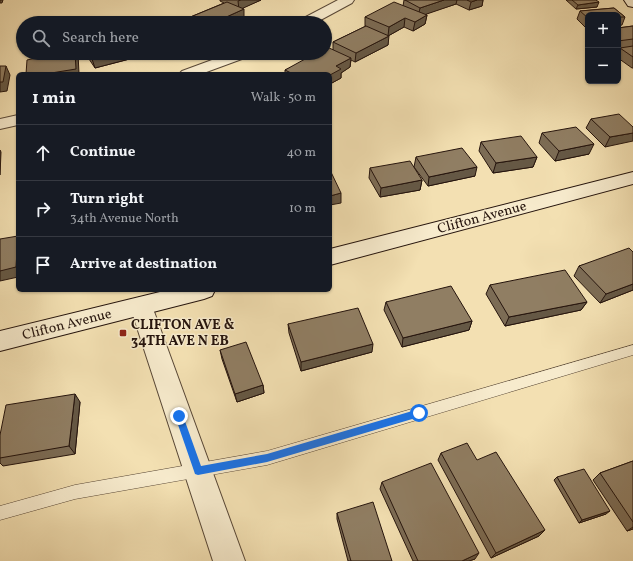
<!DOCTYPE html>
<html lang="en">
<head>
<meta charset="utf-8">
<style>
  :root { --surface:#171b24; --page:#20242c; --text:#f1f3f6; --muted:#9ea1a6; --line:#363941 }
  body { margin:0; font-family:Vollkorn,serif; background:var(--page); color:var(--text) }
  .controls { position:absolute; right:12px; top:12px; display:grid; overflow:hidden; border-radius:6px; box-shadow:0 1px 3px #0004 }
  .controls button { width:36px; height:36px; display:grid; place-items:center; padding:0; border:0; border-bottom:1px solid var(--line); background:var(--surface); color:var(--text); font:20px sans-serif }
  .stop { position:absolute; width:12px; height:12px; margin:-9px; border:3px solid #1a73e8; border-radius:50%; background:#fff }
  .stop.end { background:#1a73e8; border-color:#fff; box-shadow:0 1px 4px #0008 }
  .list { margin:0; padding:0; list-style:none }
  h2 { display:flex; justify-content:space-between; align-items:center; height:52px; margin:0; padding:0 16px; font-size:17px }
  h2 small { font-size:13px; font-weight:400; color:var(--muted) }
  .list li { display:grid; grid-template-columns:26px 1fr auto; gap:12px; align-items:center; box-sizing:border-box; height:56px; padding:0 16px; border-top:1px solid var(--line) }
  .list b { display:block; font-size:15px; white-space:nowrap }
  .list p { margin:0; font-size:13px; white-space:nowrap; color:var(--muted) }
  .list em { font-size:13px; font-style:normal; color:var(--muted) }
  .icon { flex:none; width:22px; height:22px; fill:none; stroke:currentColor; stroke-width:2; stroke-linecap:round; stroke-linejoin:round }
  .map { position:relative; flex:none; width:633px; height:561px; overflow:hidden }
  .search { position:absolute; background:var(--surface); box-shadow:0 1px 3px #0004; left:16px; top:16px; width:316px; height:44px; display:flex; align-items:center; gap:10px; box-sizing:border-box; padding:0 14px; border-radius:22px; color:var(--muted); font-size:15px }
  .panel { position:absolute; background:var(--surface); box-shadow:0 1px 3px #0004; left:16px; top:72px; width:316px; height:220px; border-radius:6px }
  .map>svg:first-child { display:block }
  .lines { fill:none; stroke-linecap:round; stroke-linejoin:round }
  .lane-casing { stroke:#584736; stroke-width:1 }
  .street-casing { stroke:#584736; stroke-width:2 }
  .secondary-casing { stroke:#25140d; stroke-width:2 }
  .lane { fill:#f7ebcd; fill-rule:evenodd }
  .street { fill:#f7ebcd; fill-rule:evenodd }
  .secondary { fill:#f7ebcd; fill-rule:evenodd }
  .wall { fill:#7c6c55; stroke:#25140d }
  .shaded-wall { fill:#655845; stroke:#25140d }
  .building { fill:#907e63; stroke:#25140d }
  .route { fill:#1a73e8 }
  .poi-dot { fill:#8f2418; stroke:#f7ebcd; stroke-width:1.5 }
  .labels { text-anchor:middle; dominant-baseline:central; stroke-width:3; stroke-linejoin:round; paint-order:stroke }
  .street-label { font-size:14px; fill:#25140d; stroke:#f7ebcd }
  .poi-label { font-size:14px; font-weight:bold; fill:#25140d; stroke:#f7ebcd; text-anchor:start }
</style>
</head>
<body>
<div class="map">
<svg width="633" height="561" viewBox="0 0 633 561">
  <rect width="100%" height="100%" fill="#f3e0b2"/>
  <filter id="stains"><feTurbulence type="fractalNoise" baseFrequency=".005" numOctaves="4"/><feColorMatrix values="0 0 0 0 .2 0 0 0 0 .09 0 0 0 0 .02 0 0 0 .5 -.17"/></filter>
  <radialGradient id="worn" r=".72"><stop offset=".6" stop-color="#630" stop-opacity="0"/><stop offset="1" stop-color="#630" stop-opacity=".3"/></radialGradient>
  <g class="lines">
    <defs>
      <path id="lane" d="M633 345V355L267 465 75 499 0 520V506L75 485 267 451Z"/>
      <path id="street" d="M338 0H354L352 3 315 23H298L300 20Z
        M231 53H252L250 56 201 74H179L182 71Z
        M18 115V125L0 129V119Z
        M141 297 149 300 152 306 245 561H213L130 306 133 300Z"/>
      <path id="secondary" d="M624 0H633V7L628 6Z
        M633 172V184L330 265V249Z
        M168 290H215L212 296 204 299 0 351V331Z"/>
    </defs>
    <use href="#lane" class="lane-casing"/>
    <use href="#street" class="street-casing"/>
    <use href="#secondary" class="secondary-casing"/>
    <use href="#lane" class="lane"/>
    <use href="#street" class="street"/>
    <use href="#secondary" class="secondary"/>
  </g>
  <path class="wall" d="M220 0H261L242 8 244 18 233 23H189L188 18 224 3 220 1Z
    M404 0H483L482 6 469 10 456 4 425 14 427 15 425 24 413 31 404 27 388 36V45L355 62 351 60 350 67 341 73V78L330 84V74H285V70L333 50V42L366 26H365V17L403 6Z
    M566 0H596L597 7 576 9Z
    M614 8 625 17 622 25 618 26V15H588V29H587L577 19 580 11Z
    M633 26V68H632L618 58V53L620 49H618V28Z
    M85 53H140L141 56 95 68Z
    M591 119 633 127 605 147 586 128Z
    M542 133 589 154 555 161 539 143Z
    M481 142 537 157 533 167 493 173 479 151Z
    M416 157 475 176 428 186 414 167Z
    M370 168 422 180 420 190 380 197 369 178Z
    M633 252V290L600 303 574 276 579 266Z
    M490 285 587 302 581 310 505 326 486 294Z
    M386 302 472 321 469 330 402 347 384 310Z
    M288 324 372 352 301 371 289 333Z
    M220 350 263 385 264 393 237 402 222 359Z
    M80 402 75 454 3 466 0 463V435Z
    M441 453 477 460 539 536 491 558 438 460Z
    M633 461V529L627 531 593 480 600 473Z
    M557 477 606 514 579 523 554 480Z
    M382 482 475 559 469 561H413L380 489Z
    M337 513 392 561H348L337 519Z"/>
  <path class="shaded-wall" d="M0 0H3L2 3H0Z
    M241 0H261L239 10 238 1Z
    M444 0H457L456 4 418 17 420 8Z
    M477 0H483L482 6 469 10 471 2Z
    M599 2 597 7 576 9 578 5Z
    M244 9V18L233 23H213Z
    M427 15 425 24 413 31 415 22Z
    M405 18 404 27 388 36 389 27Z
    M389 36 388 45 355 62 356 53Z
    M75 53H78L79 74H45Z
    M115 53H140L141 56 95 68 92 59Z
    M351 58 350 67 341 73V78L330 84V75L336 66Z
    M6 66 10 75 7 91 0 92V82Z
    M633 133V141L605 147 610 137Z
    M594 144 589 154 555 161 559 151Z
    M0 150 1 152 0 175Z
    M537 157 533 167 493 173 496 163Z
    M477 167 475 176 428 186 429 177Z
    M422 180 420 190 380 197 381 188Z
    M341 193V203L330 205V196Z
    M18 236V277L0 281V271Z
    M633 284V290L600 303 606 294Z
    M587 302 581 310 505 326 509 317Z
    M472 321 469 330 402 347 403 338Z
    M373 344 372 352 301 371V362Z
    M263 385 264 393 237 402 235 394Z
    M75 394 80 402 75 454 69 446Z
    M610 511 606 514 579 523 582 520Z
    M633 527V529L627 531Z
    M545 530 539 536 491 558 496 553Z
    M479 553 475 559 469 561H462Z"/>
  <path class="building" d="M405 0H444L420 8Z
    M467 0H477L471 2Z
    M572 0H596L599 2 578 5Z
    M227 2 244 9 213 23H198L188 18Z
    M394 2 427 15 415 22 405 18 389 27 365 17Z
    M614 8 625 17H618V15H588V18L580 11Z
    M179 19 184 23H168Z
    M152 20 156 23H143Z
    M366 26 389 36 356 53 333 42Z
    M633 26V39L618 41V28Z
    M633 46V57L620 48Z
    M327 47 351 58 336 66 341 69 330 75V74H293L285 70 316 53H325V48Z
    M36 53H75L76 69 45 74H26L27 60 36 58Z
    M88 53H115L92 59Z
    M0 66H6L3 82H0Z
    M619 114 633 127V133L610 137 591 119Z
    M576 127 594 144 559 151 542 133Z
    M521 136 537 157 496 163 481 142Z
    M462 148 477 167 429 177 416 157Z
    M410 161 422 180 381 188 370 168Z
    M330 170 341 193 330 196Z
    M18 236 16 267 0 271V239Z
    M629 248 633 252V284L606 294 579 266Z
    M565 270 587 302 509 317 490 285Z
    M451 286 472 321 403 338 386 302Z
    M358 308 373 344 301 362 288 324Z
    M246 342 263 385 235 394 220 350Z
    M75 394 69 446 0 458V435L6 405Z
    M467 443 477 460 496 452 545 530 496 553 441 453Z
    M633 461V522L600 473Z
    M431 463 479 553 462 561H418L382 482Z
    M584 469 610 511 582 520 557 477Z
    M373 502 392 561H351L337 513Z"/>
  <path class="route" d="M419 409 423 413 419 417 267 462 198 475 195 474 194 471 175 416 176 413H182L201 466 267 454Z"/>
  <rect class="poi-dot" x="119" y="329" width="8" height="8" rx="2"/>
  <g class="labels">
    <g class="street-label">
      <text transform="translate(482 218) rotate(-15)">Clifton Avenue</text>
      <text transform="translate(67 325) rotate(-14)">Clifton Avenue</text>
    </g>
    <g class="poi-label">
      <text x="131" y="325">CLIFTON AVE &amp;<tspan x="131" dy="16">34TH AVE N EB</tspan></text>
    </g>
  </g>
  <rect width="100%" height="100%" filter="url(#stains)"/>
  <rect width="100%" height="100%" fill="url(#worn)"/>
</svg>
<div class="controls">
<button>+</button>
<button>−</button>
</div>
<div class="stop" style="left:419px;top:413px"></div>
<div class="stop end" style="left:179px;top:416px"></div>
<div class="search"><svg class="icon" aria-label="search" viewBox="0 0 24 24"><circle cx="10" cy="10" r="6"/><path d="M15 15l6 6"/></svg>Search here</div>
<section class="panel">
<h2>1 min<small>Walk · 50 m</small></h2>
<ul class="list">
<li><svg class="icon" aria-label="ahead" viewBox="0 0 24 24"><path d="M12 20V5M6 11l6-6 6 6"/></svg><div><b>Continue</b></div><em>40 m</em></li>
<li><svg class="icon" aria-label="right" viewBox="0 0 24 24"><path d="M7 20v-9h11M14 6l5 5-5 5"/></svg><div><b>Turn right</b><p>34th Avenue North</p></div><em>10 m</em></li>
<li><svg class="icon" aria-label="arrive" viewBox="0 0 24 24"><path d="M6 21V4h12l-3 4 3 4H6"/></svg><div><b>Arrive at destination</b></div></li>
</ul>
</section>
</div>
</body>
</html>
